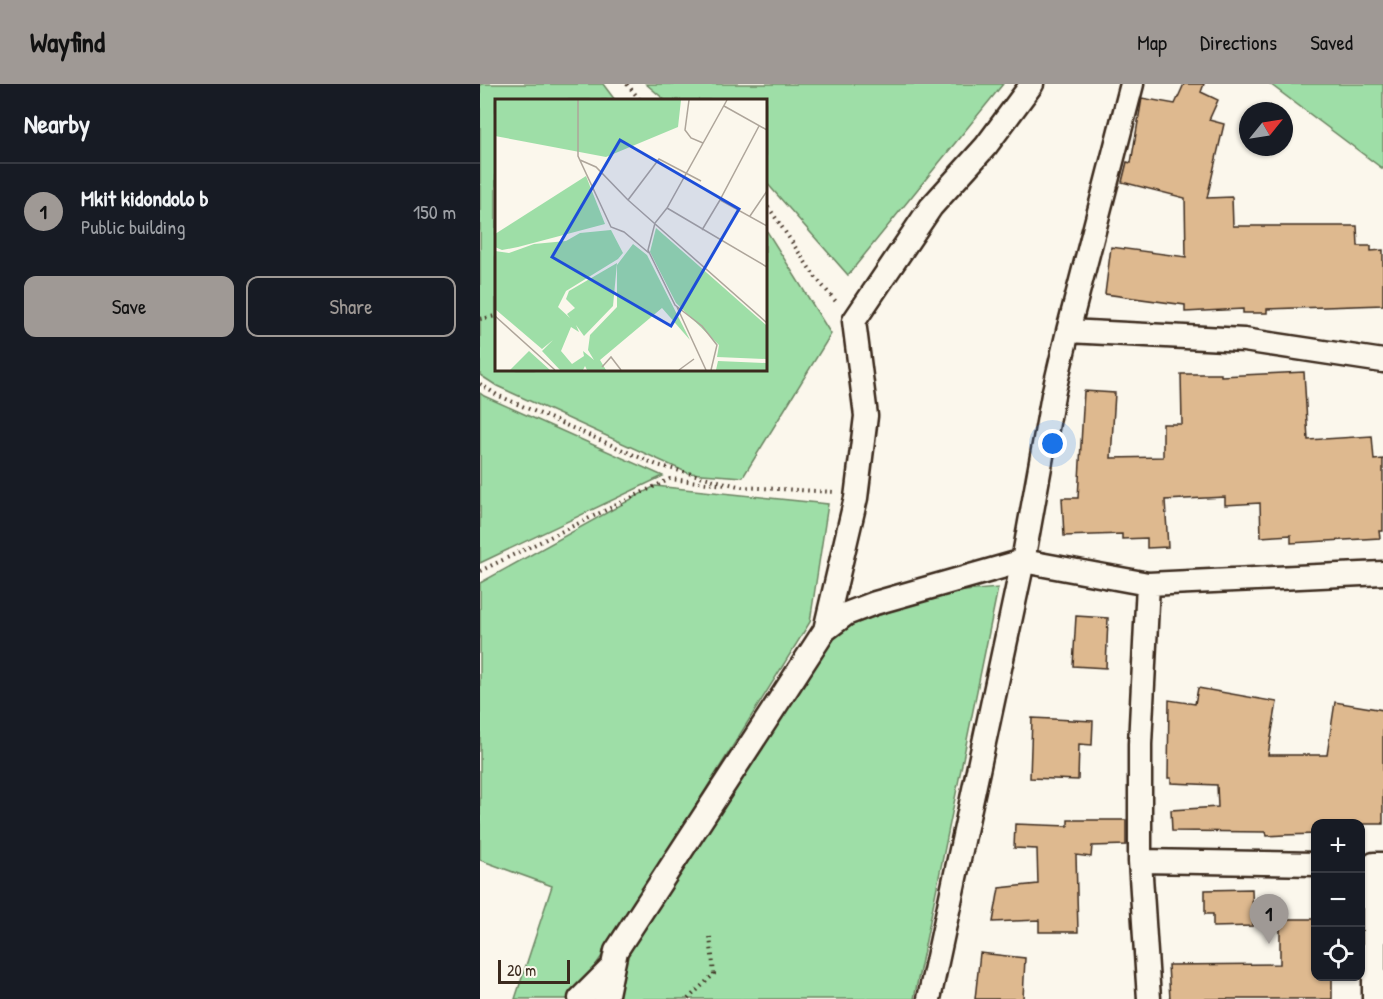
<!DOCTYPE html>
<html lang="en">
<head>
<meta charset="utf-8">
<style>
  :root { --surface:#171b24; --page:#20242c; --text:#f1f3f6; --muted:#9ea1a6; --line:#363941; --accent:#9f9995 }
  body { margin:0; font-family:"Patrick Hand",sans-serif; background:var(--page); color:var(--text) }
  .controls { position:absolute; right:18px; bottom:18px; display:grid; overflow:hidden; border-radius:12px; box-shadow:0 2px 4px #0004 }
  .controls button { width:54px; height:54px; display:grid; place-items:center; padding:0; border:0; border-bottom:2px solid var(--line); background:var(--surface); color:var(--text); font:30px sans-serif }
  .compass { position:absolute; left:759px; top:18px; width:54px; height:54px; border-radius:50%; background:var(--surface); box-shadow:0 2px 4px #0004; rotate:60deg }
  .scale { position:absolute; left:18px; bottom:15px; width:72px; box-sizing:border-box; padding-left:6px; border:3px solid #3b2a1e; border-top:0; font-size:16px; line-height:21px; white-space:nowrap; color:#3b2a1e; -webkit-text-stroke:4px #fbf7ec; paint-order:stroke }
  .you { position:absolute; left:573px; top:360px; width:21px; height:21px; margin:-15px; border:4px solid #fff; border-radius:50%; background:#1a73e8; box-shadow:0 0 0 9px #1a73e833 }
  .badge { display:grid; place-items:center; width:39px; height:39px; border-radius:50%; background:var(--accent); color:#111; font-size:20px; font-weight:700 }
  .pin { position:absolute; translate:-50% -50px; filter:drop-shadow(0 2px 3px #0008) }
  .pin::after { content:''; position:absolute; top:32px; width:21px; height:18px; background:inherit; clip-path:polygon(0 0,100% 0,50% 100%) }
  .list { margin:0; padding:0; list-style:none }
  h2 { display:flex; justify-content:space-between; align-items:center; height:78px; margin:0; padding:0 24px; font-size:26px }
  h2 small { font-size:20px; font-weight:400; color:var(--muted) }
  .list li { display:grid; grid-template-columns:39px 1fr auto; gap:18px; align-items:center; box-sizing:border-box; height:96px; padding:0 24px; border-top:2px solid var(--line) }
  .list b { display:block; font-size:22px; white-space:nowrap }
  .list p { margin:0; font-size:20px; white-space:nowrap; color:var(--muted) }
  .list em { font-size:20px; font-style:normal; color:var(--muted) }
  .actions { display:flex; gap:12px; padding:18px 24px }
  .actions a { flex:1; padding:14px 0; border:2px solid var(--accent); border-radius:12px; text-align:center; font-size:21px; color:var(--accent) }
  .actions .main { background:var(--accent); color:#111 }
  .icon { flex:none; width:33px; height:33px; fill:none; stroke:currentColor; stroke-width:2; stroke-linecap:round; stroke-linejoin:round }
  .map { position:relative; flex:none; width:903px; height:915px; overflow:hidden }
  header { display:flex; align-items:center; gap:36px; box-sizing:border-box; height:84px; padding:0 30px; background:var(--accent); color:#111 }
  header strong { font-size:28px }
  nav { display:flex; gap:33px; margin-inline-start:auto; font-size:21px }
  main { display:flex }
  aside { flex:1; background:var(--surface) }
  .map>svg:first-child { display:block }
  .green { fill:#9edea7; stroke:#6c8462; stroke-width:1.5 }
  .building { fill:#deb98f; stroke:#3b2a1e; stroke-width:1.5 }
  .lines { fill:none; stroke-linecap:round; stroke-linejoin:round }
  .street-casing { stroke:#3b2a1e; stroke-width:27 }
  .path { stroke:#3b2a1e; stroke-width:4; stroke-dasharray:1.5 4.5; stroke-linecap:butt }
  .street { stroke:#fbf7ec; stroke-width:22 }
  .inset-road { fill:none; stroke:#aea59a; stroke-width:1.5 }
  .view { fill:#1d4ed8; fill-opacity:0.15; stroke:#1d4ed8; stroke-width:3 }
  .inset-edge { fill:none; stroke:#3b2a1e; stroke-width:3 }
</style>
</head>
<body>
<header>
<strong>Wayfind</strong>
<nav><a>Map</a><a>Directions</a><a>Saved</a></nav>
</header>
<main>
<aside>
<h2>Nearby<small></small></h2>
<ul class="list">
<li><span class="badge">1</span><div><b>Mkit kidondolo b</b><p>Public building</p></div><em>150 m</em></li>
</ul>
<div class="actions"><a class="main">Save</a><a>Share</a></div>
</aside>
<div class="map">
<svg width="903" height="915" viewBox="0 0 903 915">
  <rect width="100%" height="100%" fill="#fbf7ec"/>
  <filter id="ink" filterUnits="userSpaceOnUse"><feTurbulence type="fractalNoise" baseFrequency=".0167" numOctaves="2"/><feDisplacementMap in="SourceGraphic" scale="12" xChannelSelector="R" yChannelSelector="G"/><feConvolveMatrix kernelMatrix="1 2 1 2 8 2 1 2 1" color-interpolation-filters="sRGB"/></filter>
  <g filter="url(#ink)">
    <path class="green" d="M0 0H123L135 16H16V285H285V144L351 250 263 393 208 389 17 302 0 291Z
      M166 0H523L368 191 285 97V16H185Z
      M790 0H903V85Z
      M0 309 4 312 183 392 0 479Z
      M175 402 348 420 330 538 122 872 92 915H35L72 802 0 776V499Z
      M518 504 434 915H135L147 869 355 547 462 509Z"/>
    <path class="building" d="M704 0H724L721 8 738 16 729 36 744 40 727 114 752 113 753 142H877L878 162H891V167L903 166V221L787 225V229H763V225L705 228V221L625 210 631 163 706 173 705 114 642 98 647 78 651 79 662 14 695 20Z
      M824 288 828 356 892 352 894 376 903 375V447H899L900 454 811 459V451L781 453 780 419 745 421V413L685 416 688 463 667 464V454L642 455V450L584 452 582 414H598L604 307 635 309 631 374 683 373V340H702L701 290H741V292Z
      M596 532 628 534 626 584 593 582Z
      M718 604 797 618 788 671H847L855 618 903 626V740H836V750L804 751 787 752 786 748 692 747 691 726 738 723 737 701 691 699V694H688L689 616 715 620Z
      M552 634 613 637 612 661 599 660 598 696 550 694Z
      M588 736H646V761L612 762 611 773 596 771 598 848H559V836L513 838 519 804 558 800 557 765 534 764 535 740 588 742Z
      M772 805 773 842 733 843V830H725V806Z
      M800 835H836V892H852V915H690L688 881 800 880Z
      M500 869 545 874 543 915H495Z"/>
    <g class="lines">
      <defs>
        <path id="street" d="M588 247 652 0
          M668 500 660 660V777L669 915
          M345 546 376 414 386 332 374 237 451 123 506 62 552 0
          M660 777 836 780
          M100 915 131 884
          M126 915 136 867 345 546 366 530 395 519 543 477 668 500 903 489
          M449 915 543 477 573 311 588 247 764 256 903 277
          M894 915V780H903"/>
      </defs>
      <use href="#street" class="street-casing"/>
      <path class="path" d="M147 0 160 16
        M285 118 336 194 358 220
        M0 235 16 232
        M0 300 17 311 177 381 262 403 355 408
        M0 487 190 395 246 401
        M208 915 234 890 230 853"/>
      <use href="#street" class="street"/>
    </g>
  </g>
  <g transform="translate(15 15)">
    <rect width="272" height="272" fill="#fbf7ec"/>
    <path d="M0 1H186L183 28 111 58 0 37ZM91 77 110 125 23 148 7 151 0 148V135ZM161 129 271 226V260L222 258 224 246 181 204 155 153ZM116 131 128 154 123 160 71 192 63 208 75 219 72 215 80 209 71 200 74 192 122 164 118 207 89 237 81 226 84 233 76 228 66 252 77 265 89 257 88 252 99 261 93 251 95 236 122 208V166L138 145 152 156 195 241 167 209 105 261 111 271H92L90 267 88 271H65L47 252 58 241 47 250 0 210V152L14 154 39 145 71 142 85 134ZM34 252 55 271H15ZM223 262 271 264V271H221Z" fill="#9edea7"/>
    <path class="inset-road" d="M83 1V57L116 128 129 133 154 154M194 1 190 31 196 39 208 44M229 7 272 31M264 27 225 101 272 127M85 61 101 68 133 101M206 82 164 60 133 101 272 224M172 109 272 168M255 117 272 92M207 131 225 101M182 208 211 271M0 217 60 271M107 268 116 258 126 271M184 271 199 260M216 271 222 246 207 227 180 206 153 151 160 124 172 109 232 1"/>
    <path class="view" d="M125 41 244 110 176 227 57 158Z"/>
    <rect width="272" height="272" class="inset-edge"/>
  </g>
</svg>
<div class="controls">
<button>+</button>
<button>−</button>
<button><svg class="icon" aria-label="locate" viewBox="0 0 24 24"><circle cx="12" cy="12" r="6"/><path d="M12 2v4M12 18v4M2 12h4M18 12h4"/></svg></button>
</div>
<svg class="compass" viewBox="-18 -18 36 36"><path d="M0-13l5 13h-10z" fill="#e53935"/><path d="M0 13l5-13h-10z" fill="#9ea1a6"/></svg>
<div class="scale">20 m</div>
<div class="you"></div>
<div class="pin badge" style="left:789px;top:860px">1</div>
</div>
</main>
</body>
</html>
